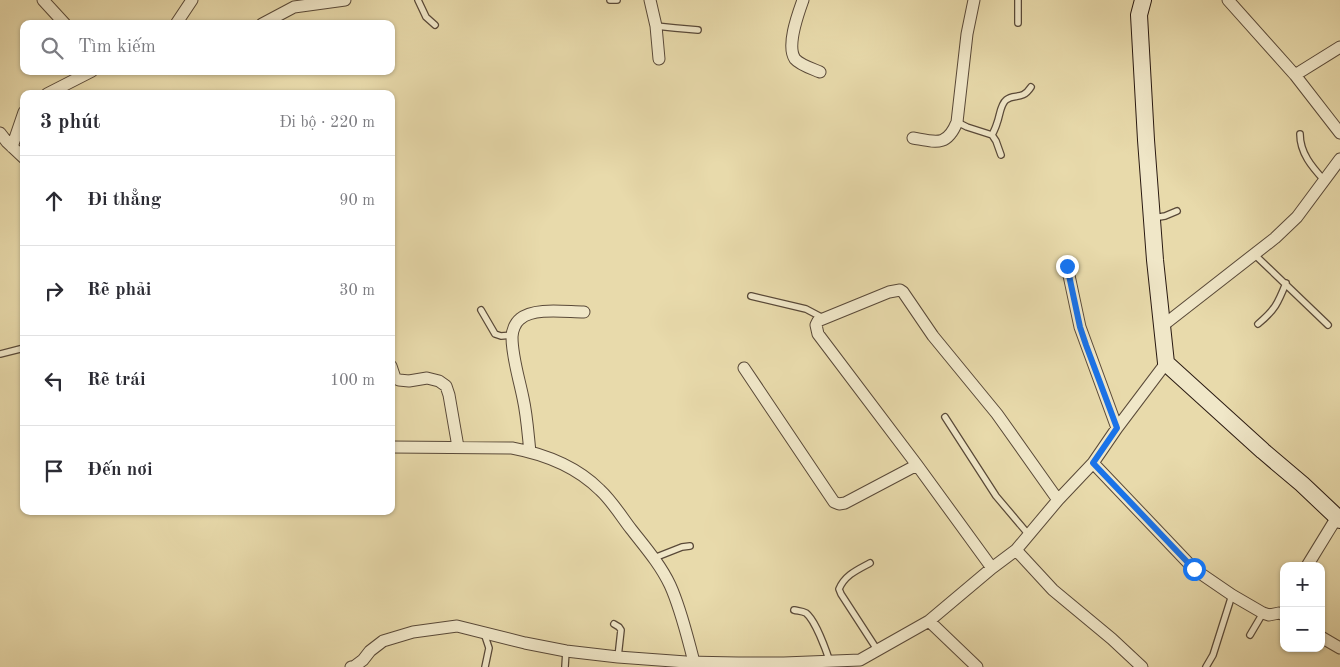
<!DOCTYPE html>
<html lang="vi">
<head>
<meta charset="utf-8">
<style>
  :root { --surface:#fff; --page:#f7f7f7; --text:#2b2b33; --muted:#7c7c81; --line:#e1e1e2 }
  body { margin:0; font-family:"Old Standard TT",serif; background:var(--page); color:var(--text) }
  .controls { position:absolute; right:15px; bottom:15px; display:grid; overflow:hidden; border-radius:10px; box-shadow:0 1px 4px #0004 }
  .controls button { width:45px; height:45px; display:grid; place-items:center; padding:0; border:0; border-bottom:1px solid var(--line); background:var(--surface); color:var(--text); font:25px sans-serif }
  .stop { position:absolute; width:15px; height:15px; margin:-11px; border:4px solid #1a73e8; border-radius:50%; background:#fff }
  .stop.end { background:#1a73e8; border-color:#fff; box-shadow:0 1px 5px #0008 }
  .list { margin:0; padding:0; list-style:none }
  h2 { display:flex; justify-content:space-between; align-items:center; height:65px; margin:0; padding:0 20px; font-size:21px }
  h2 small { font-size:16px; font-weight:400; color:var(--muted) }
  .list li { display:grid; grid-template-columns:32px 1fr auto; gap:15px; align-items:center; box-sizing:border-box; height:90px; padding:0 20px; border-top:1px solid var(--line) }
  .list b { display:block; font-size:19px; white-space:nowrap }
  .list em { font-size:16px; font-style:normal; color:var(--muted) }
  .icon { flex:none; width:28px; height:28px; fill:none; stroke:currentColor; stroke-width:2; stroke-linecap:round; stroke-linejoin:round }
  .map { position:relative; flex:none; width:1340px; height:667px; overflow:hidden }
  .search { position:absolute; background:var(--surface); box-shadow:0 1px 4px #0004; left:20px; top:20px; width:375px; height:55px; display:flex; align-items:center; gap:12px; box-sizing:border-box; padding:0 18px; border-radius:10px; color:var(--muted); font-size:19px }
  .panel { position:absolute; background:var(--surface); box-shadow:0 1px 4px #0004; left:20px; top:90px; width:375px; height:425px; border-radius:10px }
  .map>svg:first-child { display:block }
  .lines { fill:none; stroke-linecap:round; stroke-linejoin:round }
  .lane-casing { stroke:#594938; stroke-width:8 }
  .street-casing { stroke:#594938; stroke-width:13 }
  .secondary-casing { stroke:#291911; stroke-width:18 }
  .lane { stroke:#f0e7c8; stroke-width:5.5 }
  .street { stroke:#f0e7c8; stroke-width:11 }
  .secondary { stroke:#f0e7c8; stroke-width:16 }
  .route { stroke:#1a73e8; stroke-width:6 }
</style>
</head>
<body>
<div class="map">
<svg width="1340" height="667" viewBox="0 0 1340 667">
  <rect width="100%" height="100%" fill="#e8daab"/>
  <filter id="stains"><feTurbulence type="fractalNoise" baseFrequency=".004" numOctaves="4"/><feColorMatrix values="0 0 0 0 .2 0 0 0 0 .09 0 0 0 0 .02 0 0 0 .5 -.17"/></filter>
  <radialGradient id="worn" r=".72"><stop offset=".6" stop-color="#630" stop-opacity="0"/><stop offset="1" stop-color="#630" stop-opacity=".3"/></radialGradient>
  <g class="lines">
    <defs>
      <path id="lane" d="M418 0 426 17 435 25
        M610 0H617
        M1018 23V0
        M656 26 675 28 698 30
        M957 122 967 127 992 135 996 141 1001 155
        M1300 134C1300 153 1312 167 1324 180
        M992 135C994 131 996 127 997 123 1000 116 1000 105 1006 100 1014 93 1022 101 1031 87
        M1153 218 1165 216 1177 211
        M1255 255 1328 325
        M751 296 806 309 823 318
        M481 310 495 334 501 336 512 335
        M1258 324C1275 310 1278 303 1286 283
        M0 354 24 348
        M945 417 996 496 1029 535
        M654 558 682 547 690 546
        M870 563C857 570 845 575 839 589L841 594 878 651
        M794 610C798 611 802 611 806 613 815 620 826 650 830 662
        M614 624 619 627 621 630 618 657
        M484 633 489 648 485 667
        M1250 635 1263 613
        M565 667 566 651
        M1206 667 1213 655 1232 595"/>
      <path id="street" d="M43 0 65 24
        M650 0 656 26 659 59
        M803 0C798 14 786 46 795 59 800 65 813 69 820 72
        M1228 0 1295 75 1340 133
        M176 24 192 0
        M262 24 294 7 345 0
        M1295 75 1340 47
        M47 94 92 71
        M0 133 7 142 24 158
        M913 138C936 142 947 147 957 122L967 34 974 0
        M12 147 24 112
        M1067 266 1080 327 1117 428
        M1161 327 1275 238 1297 217 1340 159
        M391 366 395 378 399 380 409 381 427 378 439 381 446 386 449 395 458 447
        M744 368 834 502 839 504 845 503 917 465
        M391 447 512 448C544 454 576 466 600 490 612 501 621 516 631 529 645 547 660 564 670 585 681 609 687 636 694 662
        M530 452C528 434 527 416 523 398 519 378 512 357 512 337 512 331 515 323 520 319 534 307 566 312 584 312
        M1093 463 1194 569 1232 595 1263 613 1269 615 1279 613 1284 615
        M1016 550 1053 590 1112 639 1142 667
        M1307 566 1337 517
        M992 568 917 465 818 334 816 325 818 321 889 292 900 290 903 292 933 336 997 414 1058 500
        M929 621 977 667
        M1321 637 1340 648
        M351 667 355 666 363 660 370 651 383 641 413 632 457 626 525 643 566 651 618 657 686 662 738 663H784L860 660 929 621 992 568 1016 550 1058 500 1093 463 1117 428 1166 363"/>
      <path id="secondary" d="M1143 0 1139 15 1146 140 1155 260 1166 363 1263 451 1302 484 1340 520"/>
    </defs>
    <use href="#lane" class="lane-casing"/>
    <use href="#street" class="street-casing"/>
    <use href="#secondary" class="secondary-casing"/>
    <use href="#lane" class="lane"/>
    <use href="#street" class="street"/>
    <use href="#secondary" class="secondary"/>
  </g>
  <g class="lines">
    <path class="route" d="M1067 266 1080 327 1086 345 1117 428 1093 463 1194 569"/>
  </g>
  <rect width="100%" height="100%" filter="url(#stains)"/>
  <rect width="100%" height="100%" fill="url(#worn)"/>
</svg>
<div class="controls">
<button>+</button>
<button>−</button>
</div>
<div class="stop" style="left:1194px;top:569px"></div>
<div class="stop end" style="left:1067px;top:266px"></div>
<div class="search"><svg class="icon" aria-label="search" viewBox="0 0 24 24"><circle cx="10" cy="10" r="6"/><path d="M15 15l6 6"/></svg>Tìm kiếm</div>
<section class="panel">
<h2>3 phút<small>Đi bộ · 220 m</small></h2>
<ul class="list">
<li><svg class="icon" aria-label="ahead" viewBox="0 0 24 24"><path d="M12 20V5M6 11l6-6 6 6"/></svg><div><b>Đi thẳng</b></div><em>90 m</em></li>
<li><svg class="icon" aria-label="right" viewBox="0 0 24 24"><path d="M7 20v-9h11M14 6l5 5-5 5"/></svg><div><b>Rẽ phải</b></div><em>30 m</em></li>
<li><svg class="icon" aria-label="left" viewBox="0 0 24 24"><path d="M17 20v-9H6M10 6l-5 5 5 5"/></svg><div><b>Rẽ trái</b></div><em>100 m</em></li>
<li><svg class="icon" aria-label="arrive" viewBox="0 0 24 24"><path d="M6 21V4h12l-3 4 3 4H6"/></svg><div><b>Đến nơi</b></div></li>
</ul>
</section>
</div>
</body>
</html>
